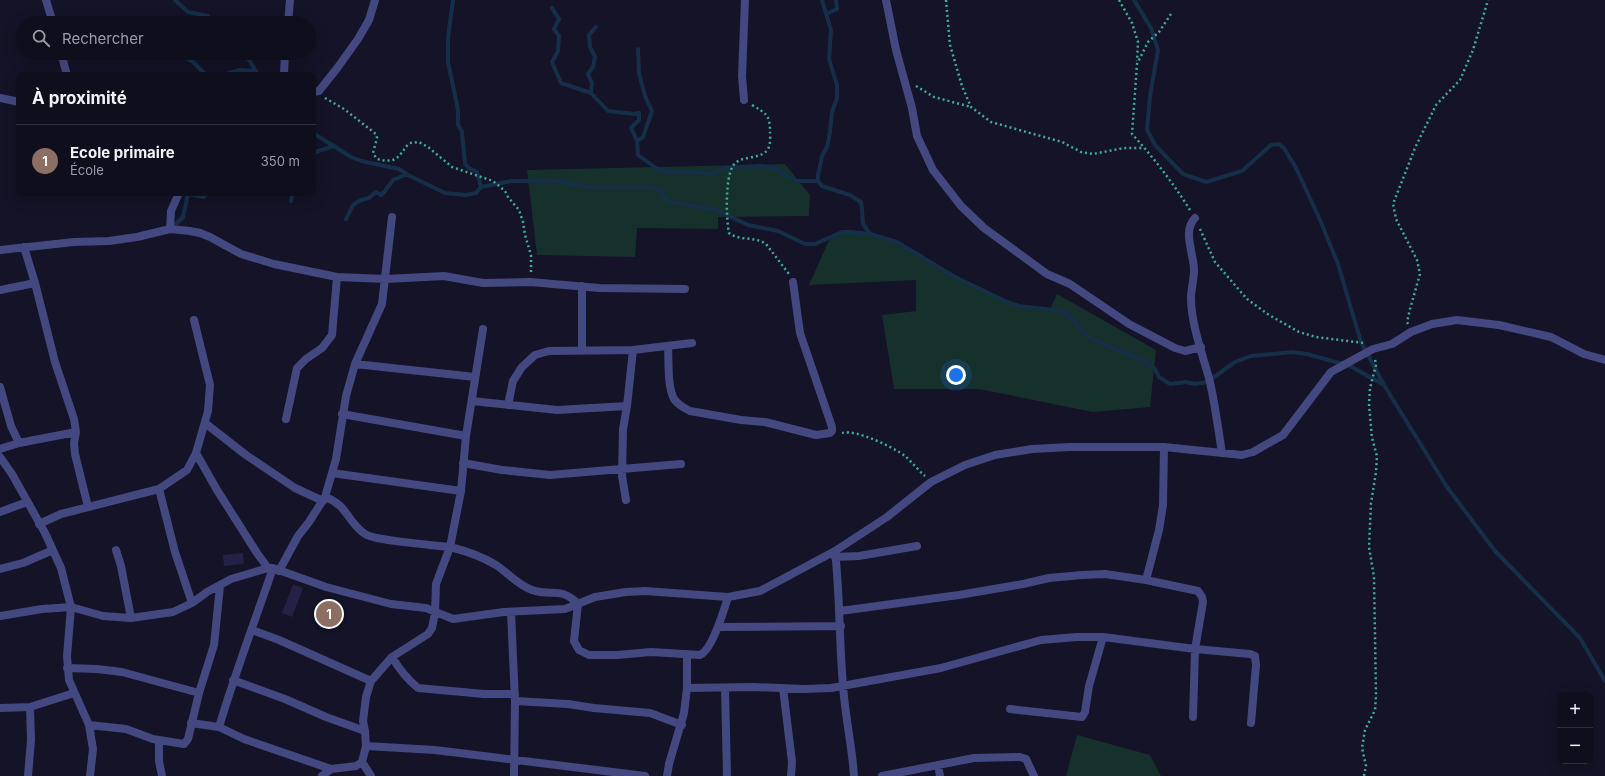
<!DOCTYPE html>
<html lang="fr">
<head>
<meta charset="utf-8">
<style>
  :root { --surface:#0f0e1d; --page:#1d1c2a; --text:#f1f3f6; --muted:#9b9ca4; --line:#2f2e3b; --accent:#1de7e3 }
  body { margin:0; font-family:Inter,sans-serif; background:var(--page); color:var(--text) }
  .controls { position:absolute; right:12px; bottom:12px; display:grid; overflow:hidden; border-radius:8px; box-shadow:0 4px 16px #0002 }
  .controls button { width:36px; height:36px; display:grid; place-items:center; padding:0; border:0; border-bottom:1px solid var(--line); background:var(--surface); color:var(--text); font:20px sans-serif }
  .you { position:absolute; left:956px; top:375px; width:14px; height:14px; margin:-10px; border:3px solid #fff; border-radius:50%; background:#1a73e8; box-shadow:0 0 0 6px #1a73e833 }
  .badge { display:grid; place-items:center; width:26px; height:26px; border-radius:50%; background:var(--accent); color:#fff; font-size:13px; font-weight:700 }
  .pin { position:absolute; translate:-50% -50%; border:2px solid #fff; box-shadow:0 1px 4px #0006 }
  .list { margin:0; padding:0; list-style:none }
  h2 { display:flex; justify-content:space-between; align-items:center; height:52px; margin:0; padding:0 16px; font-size:17px }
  h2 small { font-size:13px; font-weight:400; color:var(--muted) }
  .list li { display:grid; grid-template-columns:26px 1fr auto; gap:12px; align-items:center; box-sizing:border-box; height:72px; padding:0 16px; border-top:1px solid var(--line) }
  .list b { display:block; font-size:15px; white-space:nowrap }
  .list p { margin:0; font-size:13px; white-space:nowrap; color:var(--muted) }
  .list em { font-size:13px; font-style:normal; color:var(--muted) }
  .icon { flex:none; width:22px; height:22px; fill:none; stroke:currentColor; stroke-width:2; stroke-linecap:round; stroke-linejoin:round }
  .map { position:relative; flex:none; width:1605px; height:776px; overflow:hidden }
  .search { position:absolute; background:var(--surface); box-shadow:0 4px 16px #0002; left:16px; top:16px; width:300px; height:44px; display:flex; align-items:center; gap:10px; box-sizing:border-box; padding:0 14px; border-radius:22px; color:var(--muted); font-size:15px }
  .panel { position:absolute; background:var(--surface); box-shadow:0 4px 16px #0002; left:16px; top:72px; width:300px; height:124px; border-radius:8px }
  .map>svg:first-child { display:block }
  .green { fill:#16302c }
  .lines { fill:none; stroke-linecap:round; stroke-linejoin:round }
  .stream { stroke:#152f49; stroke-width:4 }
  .building { fill:#242146 }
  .path { stroke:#3eae9a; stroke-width:2.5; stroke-dasharray:2 3; stroke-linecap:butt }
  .minor { stroke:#434881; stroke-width:8 }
</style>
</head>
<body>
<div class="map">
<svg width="1605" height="776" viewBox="0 0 1605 776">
  <rect width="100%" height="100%" fill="#141327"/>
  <path class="green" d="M785 164 810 195 809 216 718 217V229L637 228 635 257 537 255 527 170Z
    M842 232C904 228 952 284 1008 303 1021 307 1036 307 1050 309L1057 294 1156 350 1150 407 1093 412 979 389H894L882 315 916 311V280L809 285 830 238Z
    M1077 735 1150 755 1161 776H1066Z"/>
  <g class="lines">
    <path class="stream" d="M175 0 188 12 208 16 213 23
      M453 0 448 38V62L458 110V125L462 132 465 164 469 168 477 172 481 187
      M822 0 831 30 829 59 837 85V98L832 112 830 132 827 147 822 156 818 175V181L822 186 850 195 861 202 862 209 863 224 870 234
      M1134 0 1151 28 1158 50 1150 96 1147 130 1155 145 1183 174 1206 182 1242 171 1271 145 1279 144 1284 148 1296 168 1320 220 1338 264 1361 342 1384 385 1447 487 1495 551 1580 638 1605 681
      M552 8 559 19 554 29 559 36 558 51 552 62 561 83 591 93 608 111 634 114 639 113V120L631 128 637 141 638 155 656 168 667 172H694L713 174 724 168 760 166 775 168 785 175 797 181H818
      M826 14 837 9 836 0
      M179 53 193 62 206 75
      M243 53 246 55 258 75
      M223 75 240 70 256 71
      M591 93 592 83 588 74 593 67 595 57 590 47 589 35 596 27
      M313 133 351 157 361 161 399 169 410 176 445 193 466 195 476 193 481 187 512 181H556L587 187H651L661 191 665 199 671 202 716 210 748 225 778 231 805 244H815L842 232H851L870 234 897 242 955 277 1007 302 1019 306 1062 311 1073 320 1081 331 1094 340 1146 362 1155 369 1159 377 1170 384 1186 382 1195 384 1207 382 1235 362 1251 356 1292 352 1307 354 1350 366 1384 385
      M637 141 643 137 652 111 645 96 639 73 638 49
      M313 154 318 151 334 146
      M291 201 293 193
      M346 219 353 205 361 200 369 198 376 192 381 195 385 191 393 180 407 174
      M174 226 183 217 188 194 204 197 207 193"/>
  </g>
  <path class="building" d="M243 553 244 564 224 566 223 555Z
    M293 584 303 588 292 617 282 613Z"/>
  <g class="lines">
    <path class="path" d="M946 0 950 45 962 86 971 107 991 122 1062 142 1081 152 1093 154 1124 148H1144
      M1119 0 1132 23 1138 42 1137 61
      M1171 14 1159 32 1148 42 1137 64 1132 134C1154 158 1173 183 1190 210
      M916 86 934 97 971 107
      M325 98 344 109 376 134 377 138 373 153 377 159C397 164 398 157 409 143L419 142 428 147 452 167 493 181 505 191 508 197 519 210 523 222 525 235 531 255V273
      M752 105C765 113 770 114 770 131 770 136 771 144 768 149 760 161 740 154 733 166 725 178 726 218 729 233 739 241 755 236 766 244L789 274
      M1200 229 1215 262 1247 299 1269 315 1299 332 1316 337 1364 343
      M1408 324 1407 322 1410 309 1420 274 1417 260 1396 219 1393 204 1415 148 1436 105 1460 80 1473 50 1488 0
      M842 433C856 429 893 447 905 456 912 462 918 470 925 476
      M1364 776 1366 766 1362 748 1365 730 1375 710 1376 695 1374 577 1369 547 1371 503 1376 472 1377 456 1372 438 1369 404 1370 388 1376 365 1375 359"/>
    <path class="minor" d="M46 0 53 23
      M886 0 896 50 912 108 917 136 933 170 961 206 984 228 1047 274 1070 284 1129 324 1175 348 1185 351 1201 347
      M288 23 290 0
      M61 53 67 75
      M284 75 285 53
      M313 92 319 91 338 67 358 39 369 20 375 0
      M0 98 19 102
      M744 100 742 76 745 0
      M1195 218C1182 231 1194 254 1194 270 1194 280 1191 289 1191 298 1191 323 1202 353 1209 378 1215 403 1218 428 1222 453
      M170 229 171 211 179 193
      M24 247 35 283 55 362 74 419 76 432 74 443 75 454 88 507
      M0 250 74 242 109 241 137 237 170 229 190 231 200 233 210 237 241 254 274 264 337 277 386 279 444 276 483 283 530 282 599 288 685 289
      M582 286V350
      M0 290 35 283
      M668 346C669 361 667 386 674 399 678 405 684 408 690 411L741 420 765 422 816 435 830 433 832 431V427L800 333 793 282
      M355 364 475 377
      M0 387 11 426 19 443
      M472 401 557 410 627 406
      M508 405 513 381 522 367 535 355 549 351 633 350
      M342 414 466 436
      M286 419 297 368 306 359 322 348 332 335 337 277
      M205 423 246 455 295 488 323 501
      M0 449 19 443 76 432
      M196 453 217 490 257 553 268 568
      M0 457 12 474 45 533 61 568 71 607 67 656 69 680 89 725 93 749 90 776
      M463 463 502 470 550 475 681 464
      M332 473 461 491
      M159 489 175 552 192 603
      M325 497C348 505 347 522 365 534 375 541 434 545 450 547L461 491 466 436 483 329
      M626 500 622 476 623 429 627 406 633 350 692 343
      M0 512 27 502
      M39 524 61 514 159 489 187 470 196 453 208 411 210 385 194 320
      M116 550 121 566 131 618
      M835 551C840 595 839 640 843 685 845 716 852 745 854 776
      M835 557 859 556 917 546
      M0 569 23 563 53 550
      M279 571 298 536 309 522 325 497 336 459 346 396 355 364 382 304 392 217
      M1146 580 1198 591 1202 597 1203 602 1195 649 1193 717
      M840 611 959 595 1023 584 1049 578 1082 575 1105 574 1146 580 1159 530 1163 505 1164 447
      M511 612 515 701 514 776
      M0 616 42 609 71 607 103 616 131 618 173 612 192 603 207 592 231 579 268 568H273L326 587 391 604 426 608 453 619 504 612 565 609 595 597 626 592 645 591 728 597 760 591 835 551 887 517 931 482 965 465 995 455 1032 449 1070 447H1164L1242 455 1253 452 1283 435 1331 372 1373 349 1392 344 1411 332 1432 324 1457 320 1499 325 1551 337 1584 354 1605 360
      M718 627 841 626
      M252 630 279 640 371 681
      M687 654V688L754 687 805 689 831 688 941 668 1041 640 1077 637H1103L1195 649 1250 654 1255 656 1256 665 1251 723
      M392 657C399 669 407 679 418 688L484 694H515
      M67 668 97 669 122 672 199 693
      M233 680 285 699 326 717 365 731
      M725 688 727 776
      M783 688 792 762 791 776
      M515 701 568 704 594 708 650 713 682 725
      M0 708 30 707 74 693
      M1010 709 1082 717 1085 712 1089 686 1103 637
      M191 723 219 727C235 673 255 621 273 568
      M89 725 126 729 153 739 184 744 188 739 199 693 214 645 220 586
      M219 727 244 739 331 769
      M159 740V761L162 776
      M366 746 435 750 645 776
      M362 762 371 776
      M938 765 940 776
      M28 776 31 740 30 707
      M322 776 331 769 356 766 362 762 366 746 365 731 363 721 366 697 371 681 392 657 428 634 432 628 435 613 436 584 450 547C466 551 483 557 496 565 508 573 518 585 532 590 551 597 561 586 578 604L574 641 579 650 589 655H617L651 652 700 655C712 650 724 610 728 597
      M667 776 669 764 684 713 687 688
      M882 776 974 758 1020 757 1026 759 1034 776"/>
  </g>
</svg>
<div class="controls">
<button>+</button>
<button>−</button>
</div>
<div class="you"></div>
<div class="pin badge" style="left:329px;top:614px;background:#8d6e63">1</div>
<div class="search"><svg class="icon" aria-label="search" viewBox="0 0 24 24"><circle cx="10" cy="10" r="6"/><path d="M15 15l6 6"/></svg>Rechercher</div>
<section class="panel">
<h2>À proximité<small></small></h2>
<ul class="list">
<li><span class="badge" style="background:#8d6e63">1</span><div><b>Ecole primaire</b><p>École</p></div><em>350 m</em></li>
</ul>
</section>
</div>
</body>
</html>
